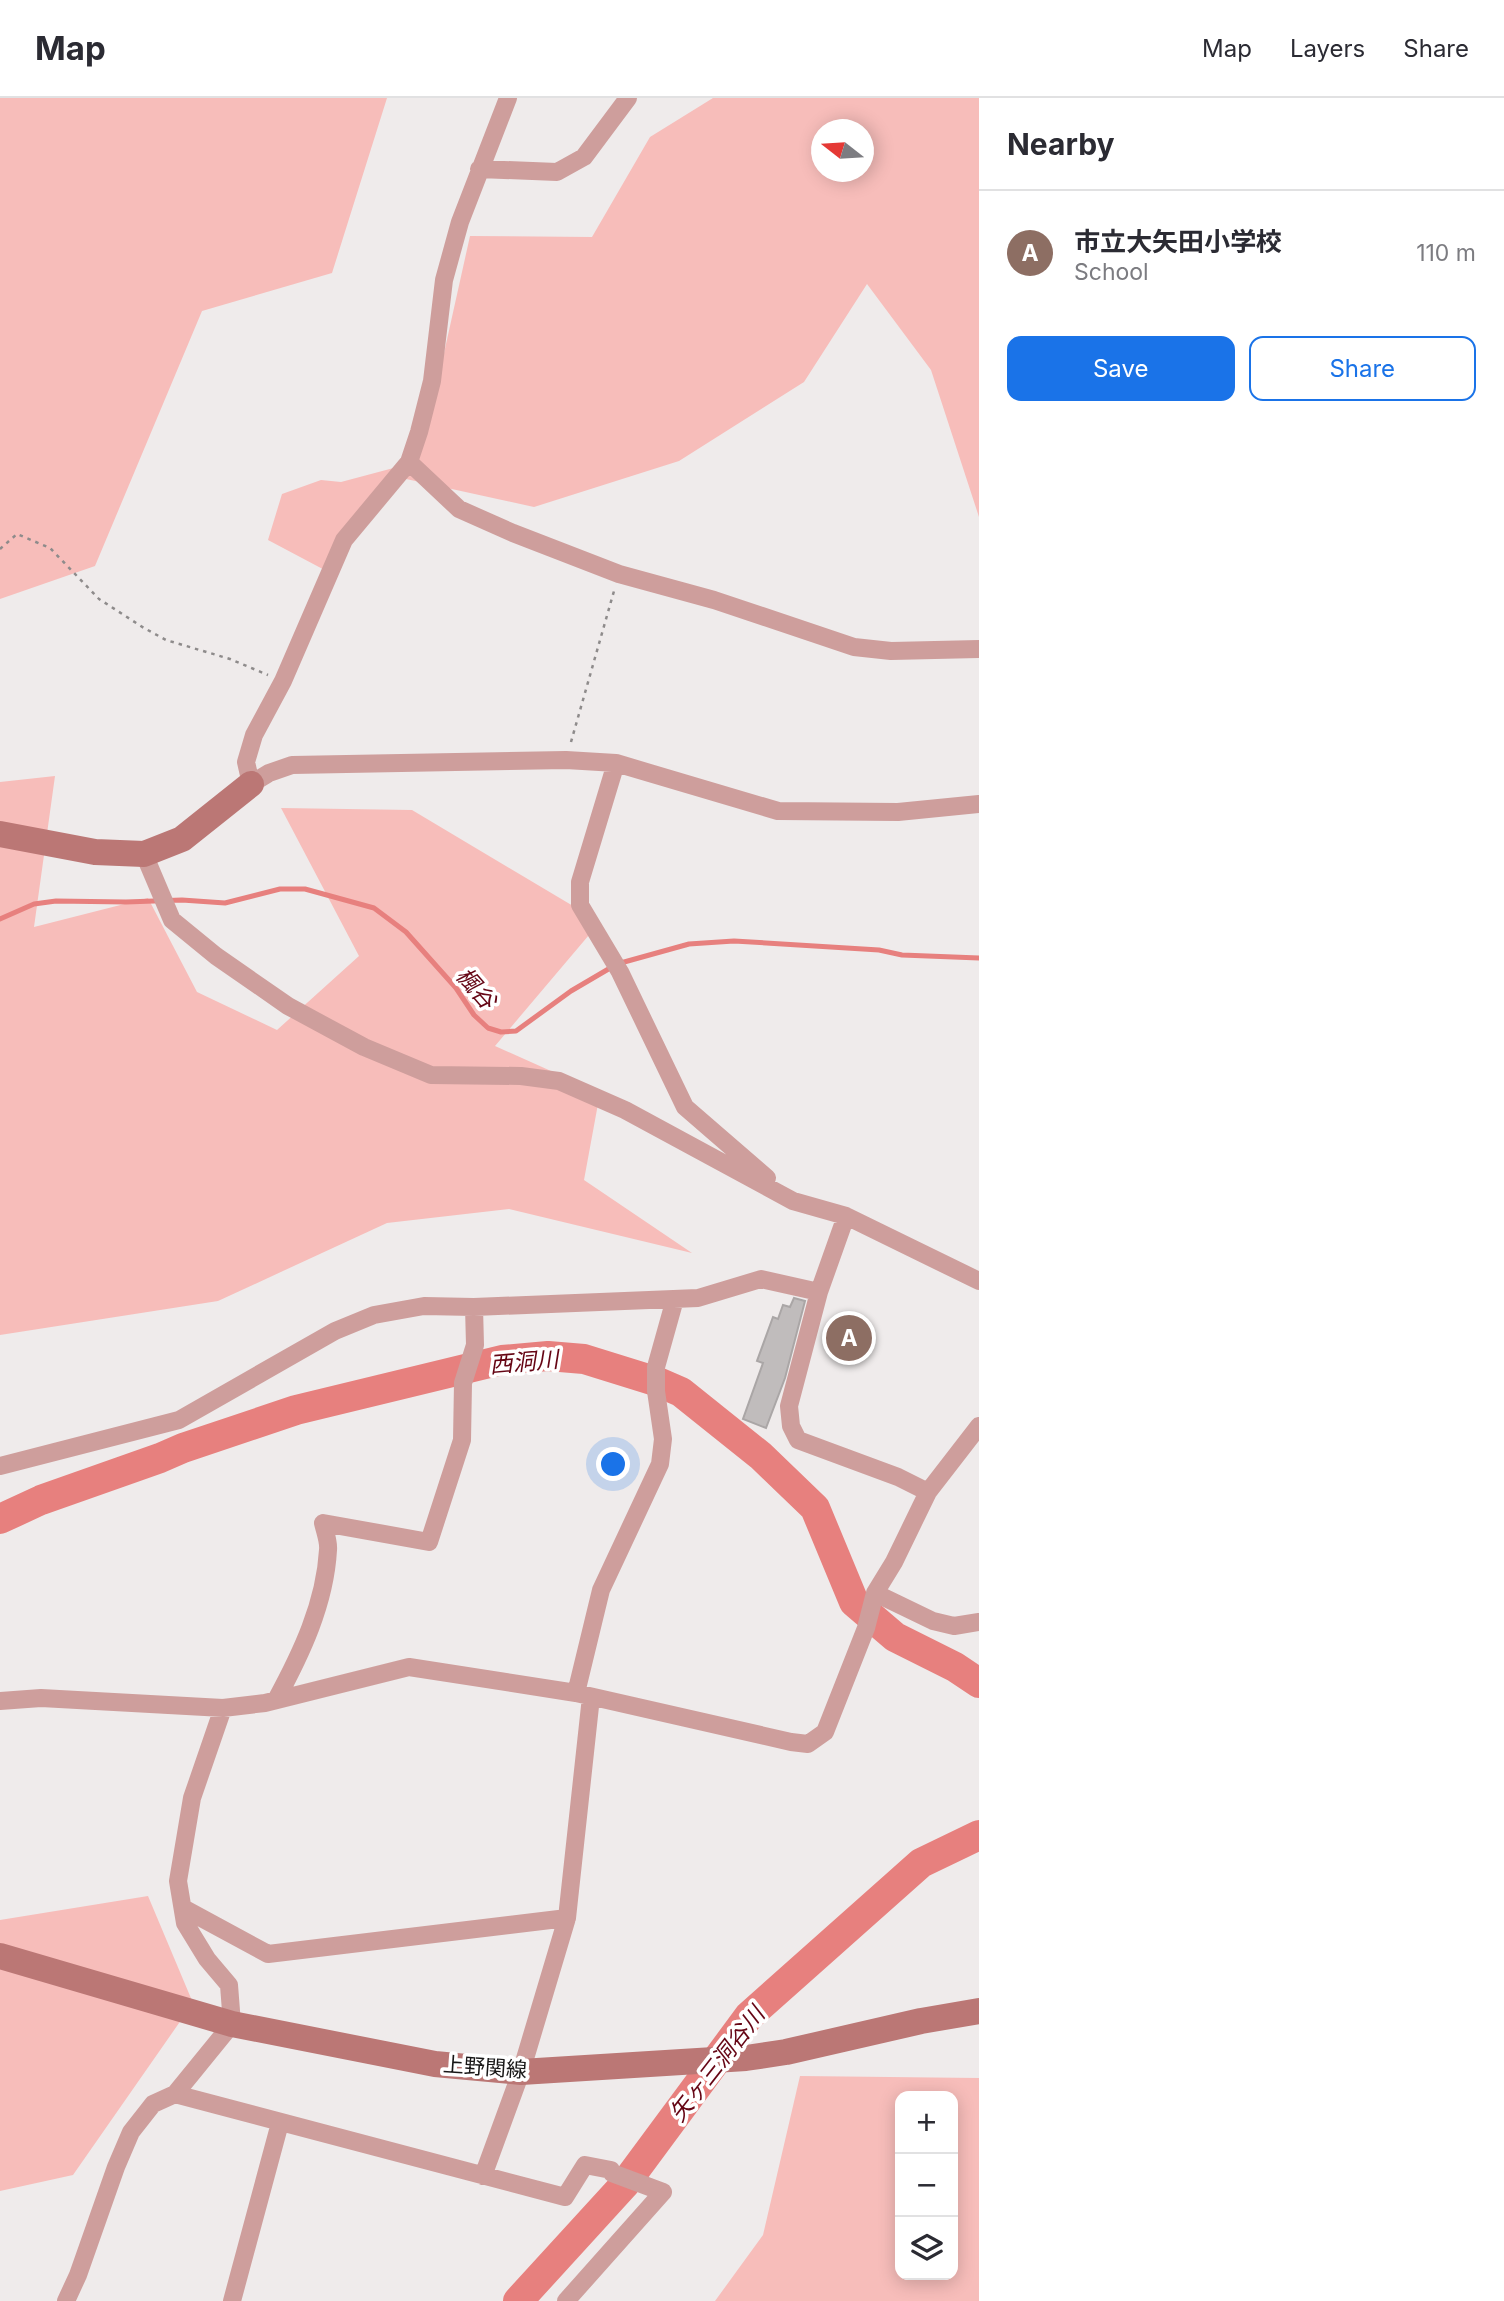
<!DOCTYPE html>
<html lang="en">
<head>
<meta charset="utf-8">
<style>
  :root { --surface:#fff; --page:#f2f2f3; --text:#2b2b33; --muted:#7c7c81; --line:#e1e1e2; --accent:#1a73e8 }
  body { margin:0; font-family:Inter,"Noto Sans JP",sans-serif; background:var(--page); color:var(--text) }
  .controls { position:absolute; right:21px; bottom:21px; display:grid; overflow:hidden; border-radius:14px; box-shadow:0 4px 18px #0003 }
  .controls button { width:63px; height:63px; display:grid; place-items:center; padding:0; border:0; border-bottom:2px solid var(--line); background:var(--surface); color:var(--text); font:35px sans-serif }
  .compass { position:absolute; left:811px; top:21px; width:63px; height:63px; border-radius:50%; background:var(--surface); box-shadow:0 4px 18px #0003; rotate:287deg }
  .you { position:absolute; left:614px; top:1367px; width:24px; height:24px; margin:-18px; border:5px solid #fff; border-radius:50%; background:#1a73e8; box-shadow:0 0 0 10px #1a73e833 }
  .badge { display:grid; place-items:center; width:46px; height:46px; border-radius:50%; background:var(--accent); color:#fff; font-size:23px; font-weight:700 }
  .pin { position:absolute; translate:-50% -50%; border:4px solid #fff; box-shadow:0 2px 7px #0006 }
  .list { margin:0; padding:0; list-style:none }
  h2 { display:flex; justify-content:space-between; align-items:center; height:91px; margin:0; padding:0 28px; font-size:30px }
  h2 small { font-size:23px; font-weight:400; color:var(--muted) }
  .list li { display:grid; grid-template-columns:46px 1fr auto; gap:21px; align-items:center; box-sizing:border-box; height:126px; padding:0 28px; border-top:2px solid var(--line) }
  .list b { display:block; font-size:26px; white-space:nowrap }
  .list p { margin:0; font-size:23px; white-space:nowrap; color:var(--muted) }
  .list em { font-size:23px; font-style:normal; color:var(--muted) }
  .actions { display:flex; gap:14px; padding:21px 28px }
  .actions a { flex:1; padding:16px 0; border:2px solid var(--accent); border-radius:14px; text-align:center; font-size:24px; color:var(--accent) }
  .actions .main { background:var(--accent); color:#fff }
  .icon { flex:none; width:38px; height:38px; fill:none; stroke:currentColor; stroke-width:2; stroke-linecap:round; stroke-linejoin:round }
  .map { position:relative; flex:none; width:979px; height:2203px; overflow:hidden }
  header { display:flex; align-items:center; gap:42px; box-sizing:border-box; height:98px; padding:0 35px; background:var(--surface); border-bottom:2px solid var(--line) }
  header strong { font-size:33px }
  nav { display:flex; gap:38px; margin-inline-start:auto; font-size:24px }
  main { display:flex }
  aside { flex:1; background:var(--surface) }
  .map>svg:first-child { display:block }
  .green { fill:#f7bdba; fill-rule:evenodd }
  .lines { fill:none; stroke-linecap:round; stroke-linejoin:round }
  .stream { stroke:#e7807e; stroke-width:5 }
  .river { stroke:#e7807e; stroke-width:30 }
  .building { fill:#c0bcbc; stroke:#aaa6a6; stroke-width:2 }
  .path { stroke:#8e8b8b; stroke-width:2.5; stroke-dasharray:3.5 5; stroke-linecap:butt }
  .street { stroke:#ce9e9c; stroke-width:18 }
  .secondary { stroke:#bb7775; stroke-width:26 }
  .labels { text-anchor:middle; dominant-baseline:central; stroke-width:7; stroke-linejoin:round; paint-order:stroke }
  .street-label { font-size:21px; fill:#181717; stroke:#fff }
  .water-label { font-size:23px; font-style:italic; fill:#650514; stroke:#fff }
</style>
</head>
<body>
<header>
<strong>Map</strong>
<nav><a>Map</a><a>Layers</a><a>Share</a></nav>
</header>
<main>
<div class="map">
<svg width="979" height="2203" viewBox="0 0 979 2203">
  <rect width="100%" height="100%" fill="#efebeb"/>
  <path class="green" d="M0 0H387L332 175 202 213 95 468 0 501Z
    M713 0H979V419L931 272 867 186 804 284 679 363 534 409 397 379 426 336 470 138 592 139 650 39ZM822 32H864V74H822Z
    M401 368 349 444 334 477 268 442 282 396 321 382 341 384Z
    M55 678 34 829 148 800 197 894 277 932 359 858 281 710 412 712 600 824 495 948 600 995 584 1082 692 1155 509 1111 387 1125 218 1203 0 1237V684Z
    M148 1798 193 1905 73 2077 0 2093V1822Z
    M800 1978 979 1980V2203H715L763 2137ZM900 1998H953V2177H900Z"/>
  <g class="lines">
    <path class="stream" d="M0 821 34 806 56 803 126 804 182 802 225 805 280 791H305L374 810 406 834 456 890 474 917 488 930 501 934 516 933 571 893 617 866 689 846 734 843 879 852 902 857 979 860"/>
    <path class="river" d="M0 1421 41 1402 160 1360 183 1350 296 1312 502 1262 548 1258 584 1261 658 1284 681 1294 761 1358 815 1410 854 1504 895 1539 955 1569 979 1585
      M518 2203 624 2087 749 1918 921 1765 979 1737"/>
  </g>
  <path class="building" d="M794 1200 805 1203 785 1280 766 1330 743 1321 763 1265 757 1263 773 1219 778 1221 783 1207 790 1209Z"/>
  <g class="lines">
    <path class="path" d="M0 451 17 436 50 450 99 501 144 530 166 542 230 561 268 577
      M571 644 614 493"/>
    <path class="street" d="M508 0 460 124 444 182 432 283 419 334 409 364 344 442 283 583 254 637 246 664 251 686 269 675 292 667 566 662 616 665 778 713 898 714 979 706
      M479 71 557 74 584 59 628 0
      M409 364 459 411 513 435 619 476 714 502 854 549 891 553 979 551
      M616 665 580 784V807L620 874 685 1009 767 1080
      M144 756 172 822 216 858 288 908 364 949 431 977 521 978 559 983 625 1012 793 1103 846 1118 979 1183
      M846 1118 819 1194 789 1308 791 1328 798 1342 898 1379 928 1394
      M0 1368 179 1322 335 1233 374 1217 424 1208 474 1209 698 1200 761 1181 819 1194
      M875 1495 933 1523 954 1528 979 1524
      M576 1595 601 1492 660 1366 663 1341 656 1293V1269L675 1201
      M276 1602C301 1556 325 1506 328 1452 329 1444 325 1434 323 1425L429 1444 462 1342 463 1285 475 1247 474 1209
      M0 1603 41 1600 223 1610 265 1605 409 1569 576 1595 791 1644 808 1646 825 1634 866 1530 875 1495 894 1464 928 1394 979 1328
      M183 1810 268 1856 567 1820
      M175 1996 565 2099 585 2067 611 2072 612 2075 663 2094 566 2203
      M483 2078 521 1974 567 1820 591 1599
      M66 2203 78 2177 116 2069 131 2034 153 2006 175 1996 232 1926 229 1887 207 1861 185 1825 178 1783 192 1700 223 1610
      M232 2203 280 2025"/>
    <path class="secondary" d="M0 736 95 754 144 756 182 741 251 686
      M0 1858 232 1926 435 1966 521 1974 746 1960 786 1954 921 1923 979 1913"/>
  </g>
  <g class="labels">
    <g class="street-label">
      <text transform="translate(485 1969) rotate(4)">上野関線</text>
    </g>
    <g class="water-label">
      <text transform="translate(476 890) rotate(49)">楓谷</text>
      <text transform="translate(524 1264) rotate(-5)">西洞川</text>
      <text transform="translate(717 1966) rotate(-52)">矢ヶ三洞谷川</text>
    </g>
  </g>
</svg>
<div class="controls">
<button>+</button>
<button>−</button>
<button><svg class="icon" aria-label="layers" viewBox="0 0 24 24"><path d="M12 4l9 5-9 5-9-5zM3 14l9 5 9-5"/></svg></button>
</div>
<svg class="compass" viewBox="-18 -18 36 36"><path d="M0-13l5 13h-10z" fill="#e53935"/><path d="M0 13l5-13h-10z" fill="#7c7c81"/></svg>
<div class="you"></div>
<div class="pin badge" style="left:849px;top:1240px;background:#8d6e63">A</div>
</div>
<aside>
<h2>Nearby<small></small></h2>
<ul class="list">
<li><span class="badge" style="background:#8d6e63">A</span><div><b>市立大矢田小学校</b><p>School</p></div><em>110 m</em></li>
</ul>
<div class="actions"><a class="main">Save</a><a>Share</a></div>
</aside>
</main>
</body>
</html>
